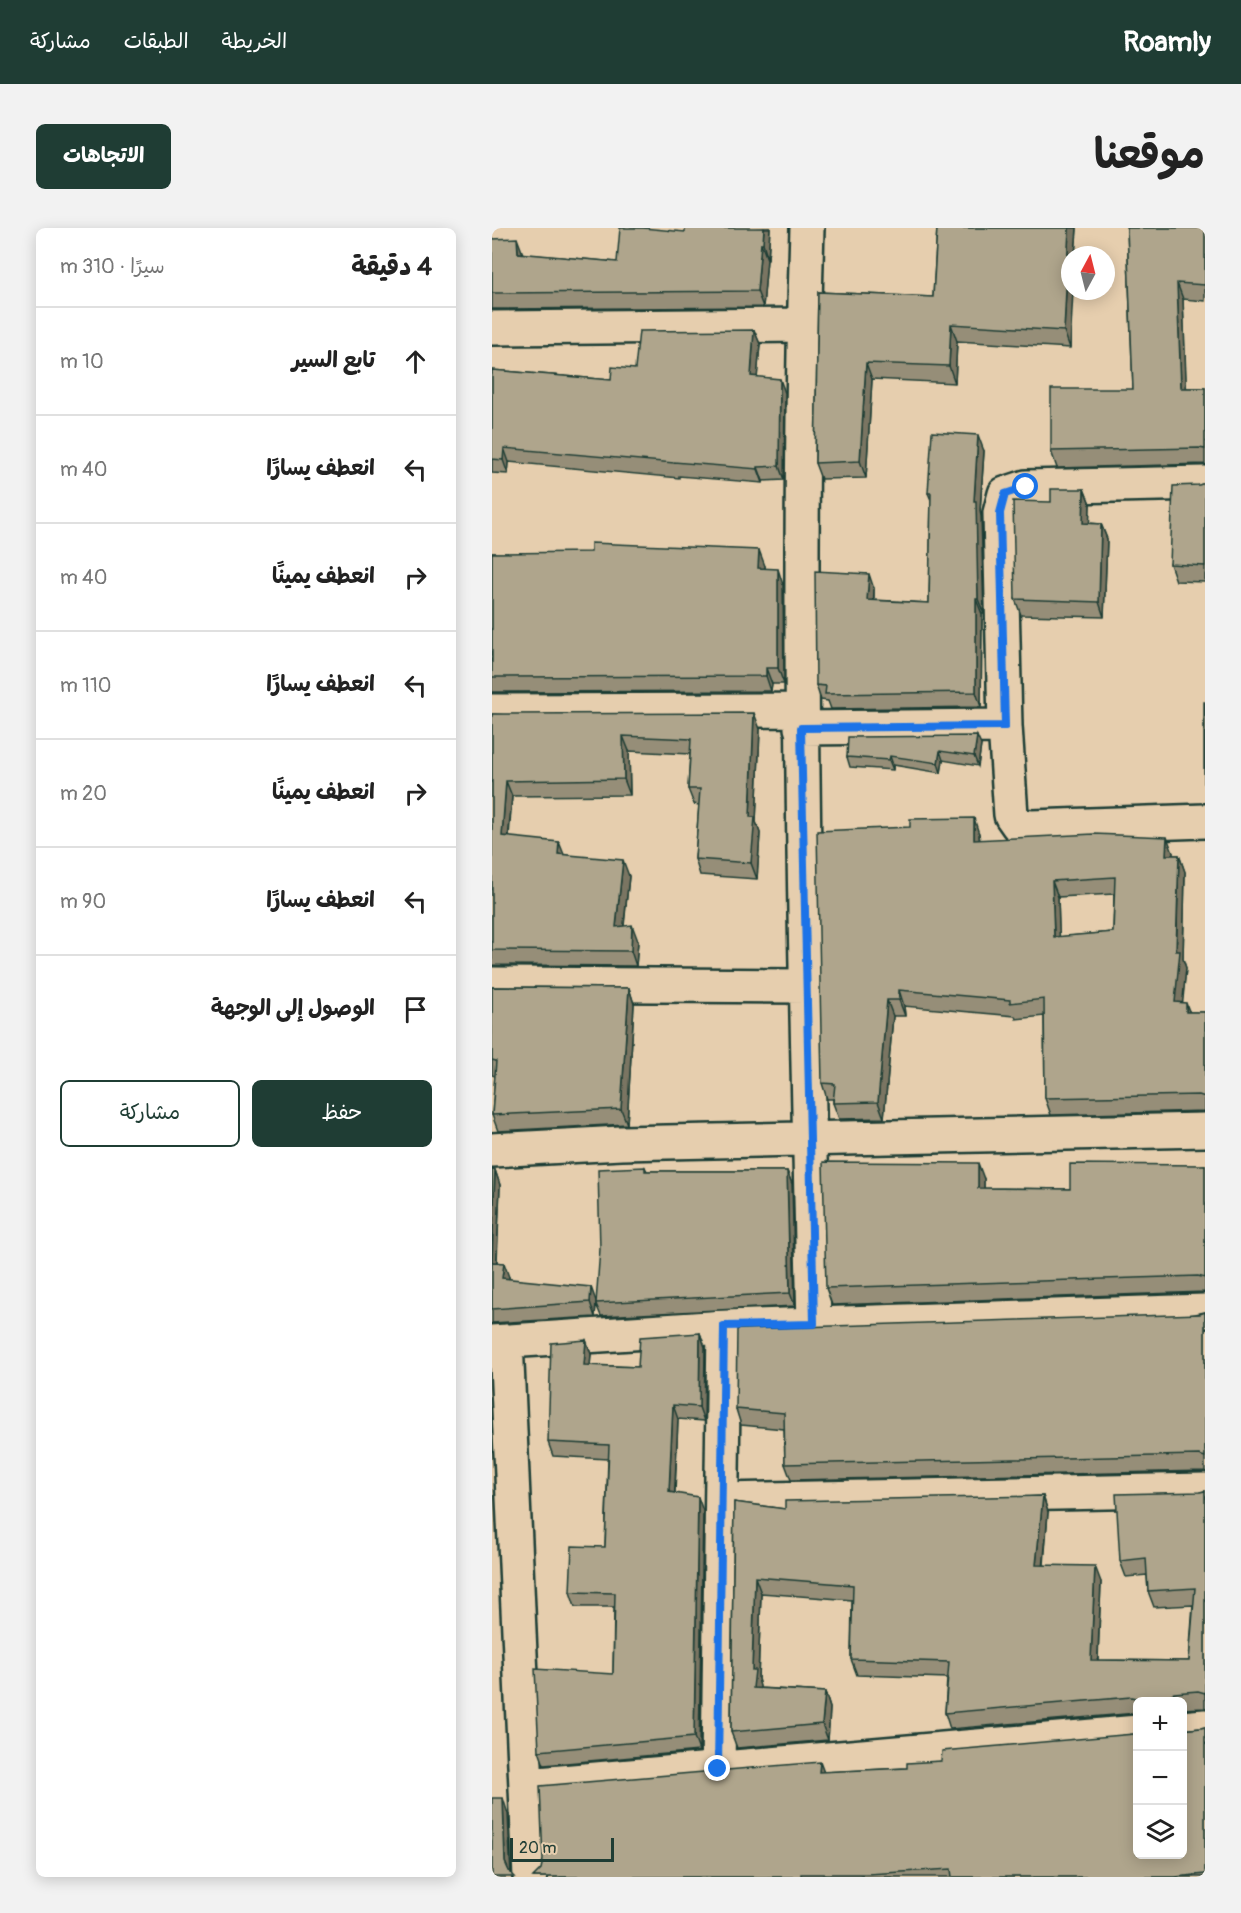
<!DOCTYPE html>
<html lang="ar">
<head>
<meta charset="utf-8">
<style>
  :root { --surface:#fff; --page:#f2f2f2; --text:#222; --muted:#767676; --line:#e0e0e0; --accent:#1f3d34 }
  body { margin:0; font-family:Pangolin,"Playpen Sans Arabic",sans-serif; background:var(--page); color:var(--text); direction:rtl }
  .controls { position:absolute; right:18px; bottom:18px; display:grid; overflow:hidden; border-radius:9px; box-shadow:0 3px 15px #0003 }
  .controls button { width:54px; height:54px; display:grid; place-items:center; padding:0; border:0; border-bottom:2px solid var(--line); background:var(--surface); color:var(--text); font:30px sans-serif }
  .compass { position:absolute; left:569px; top:18px; width:54px; height:54px; border-radius:50%; background:var(--surface); box-shadow:0 3px 15px #0003; rotate:7deg }
  .scale { position:absolute; left:18px; bottom:15px; width:104px; box-sizing:border-box; padding-left:6px; border:3px solid #1f3d34; border-top:0; font-size:16px; line-height:21px; white-space:nowrap; color:#1f3d34; -webkit-text-stroke:4px #e6ceae; paint-order:stroke }
  .stop { position:absolute; width:18px; height:18px; margin:-14px; border:4px solid #1a73e8; border-radius:50%; background:#fff }
  .stop.end { background:#1a73e8; border-color:#fff; box-shadow:0 2px 6px #0008 }
  .list { margin:0; padding:0; list-style:none }
  h2 { display:flex; justify-content:space-between; align-items:center; height:78px; margin:0; padding:0 24px; font-size:26px }
  h2 small { font-size:20px; font-weight:400; color:var(--muted) }
  .list li { display:grid; grid-template-columns:39px 1fr auto; gap:18px; align-items:center; box-sizing:border-box; height:108px; padding:0 24px; border-top:2px solid var(--line) }
  .list b { display:block; font-size:22px; white-space:nowrap }
  .list em { font-size:20px; font-style:normal; color:var(--muted) }
  .actions { display:flex; gap:12px; padding:18px 24px }
  .actions a { flex:1; padding:14px 0; border:2px solid var(--accent); border-radius:9px; text-align:center; font-size:21px; color:var(--accent) }
  .actions .main { background:var(--accent); color:#fff }
  .icon { flex:none; width:33px; height:33px; fill:none; stroke:currentColor; stroke-width:2; stroke-linecap:round; stroke-linejoin:round }
  .map { position:relative; flex:none; width:713px; height:1649px; overflow:hidden; direction:ltr; border-radius:9px }
  header { display:flex; align-items:center; gap:36px; box-sizing:border-box; height:84px; padding:0 30px; background:var(--accent); color:#fff }
  header strong { font-size:28px }
  nav { display:flex; gap:33px; margin-inline-start:auto; font-size:21px }
  .intro { display:flex; align-items:center; justify-content:space-between; box-sizing:border-box; height:144px; padding:0 36px }
  h1 { margin:0; font-size:42px }
  .button { padding:15px 27px; border-radius:9px; background:var(--accent); color:#fff; font-size:21px; font-weight:700 }
  main { display:flex; gap:36px; padding:0 36px }
  aside { flex:1; background:var(--surface); border-radius:9px; box-shadow:0 3px 15px #0003 }
  .map>svg:first-child { display:block }
  .lines { fill:none; stroke-linecap:round; stroke-linejoin:round }
  .street-casing { stroke:#1f3d34; stroke-width:38 }
  .street { stroke:#e6ceae; stroke-width:33 }
  .wall { fill:#968e78; stroke:#1f3d34; stroke-width:1.5; fill-rule:evenodd }
  .shaded-wall { fill:#7a7462; stroke:#1f3d34; stroke-width:1.5 }
  .building { fill:#afa58c; stroke:#1f3d34; stroke-width:1.5; fill-rule:evenodd }
  .route { stroke:#1a73e8; stroke-width:8 }
</style>
</head>
<body>
<header>
<strong>Roamly</strong>
<nav><a>الخريطة</a><a>الطبقات</a><a>مشاركة</a></nav>
</header>
<div class="intro"><h1>موقعنا</h1><a class="button">الاتجاهات</a></div>
<main>
<div class="map">
<svg width="713" height="1649" viewBox="0 0 713 1649">
  <rect width="100%" height="100%" fill="#e6ceae"/>
  <filter id="ink" filterUnits="userSpaceOnUse"><feTurbulence type="fractalNoise" baseFrequency=".0167" numOctaves="2"/><feDisplacementMap in="SourceGraphic" scale="12" xChannelSelector="R" yChannelSelector="G"/><feConvolveMatrix kernelMatrix="1 2 1 2 8 2 1 2 1" color-interpolation-filters="sRGB"/></filter>
  <g filter="url(#ink)">
    <g class="lines">
      <defs>
        <path id="street" d="M315 0C304 365 313 730 322 1096
          M0 100 312 97
          M713 255 534 259 513 266 508 285 513 498 519 587 526 597 540 599 713 593
          M0 483 309 482
          M309 500 513 498
          M0 756 315 758
          M0 922 129 915 713 902
          M14 1113 38 1649
          M0 1114 232 1099 713 1083
          M230 1272 713 1262
          M690 1500 713 1498
          M226 1541 232 1099
          M35 1557 646 1504"/>
      </defs>
      <use href="#street" class="street-casing"/>
      <use href="#street" class="street"/>
    </g>
    <path class="wall" d="M278 0 276 31H275L271 79 0 81V11L31 26 125 34 193 4Z
      M445 0H585L583 27H578V120L465 113 463 155 380 151 374 250 329 251 323 235 326 64 441 69Z
      M635 0H713V73L691 71 694 160H713V236L565 240 559 223 641 161Z
      M262 102 268 116 265 149 293 165 292 252 271 253V255L187 248V250L17 234 16 246 0 245V142L119 152 143 141Z
      M492 223 488 283 489 288 492 386H490L489 479 339 481 336 473 329 472 324 457 382 361V372L437 375 439 272 436 265Z
      M713 255V354L684 353 678 336 707 257Z
      M592 261 598 276 597 295 609 296 615 311 612 389 529 387 523 371 559 274Z
      M0 325 273 338V340L291 357 292 456H280L279 463 1 464 0 462Z
      M0 486 268 501 264 594 268 605 265 651 208 647 203 631 207 577 202 576 196 561 198 526 137 523 138 567 20 568 17 609 137 648 132 698 146 713 144 738 0 737Z
      M489 517 486 538 451 532 449 545 401 537V542L358 539 355 529Z
      M487 606 488 612 681 625 680 627H687L693 644 691 731 694 740 690 775 698 784H713V883L559 887 553 870 552 788 524 791 523 788 412 778 413 788H401L392 890 347 891 341 875V871H335L330 855ZM622 666 621 704 567 709 566 669Z
      M0 759 137 760 142 776 135 896 6 903 0 887 3 848 0 847Z
      M713 937V1064L340 1077 334 1060 492 951V960L578 961Z
      M153 939 155 943H295L300 956 303 1078 109 1088 104 1076 103 1089 0 1095V942H3L8 957 5 1034 17 1049V1051L104 1072Z
      M713 1084V1243L299 1252 293 1236 292 1201 249 1197 244 1181Z
      M208 1105 213 1119 212 1193 186 1191 183 1265 211 1283 207 1523 52 1537 47 1523 121 1446 122 1379H83L78 1364 113 1319 116 1231 61 1228 56 1214 94 1112 99 1126 98 1137 146 1139Z
      M713 1263V1480L690 1481V1473H645V1485L458 1501 453 1485 455 1450 365 1447 359 1431 360 1372 269 1365 266 1451 268 1460 333 1464 338 1480 336 1512 245 1520 239 1504 242 1274 293 1281 551 1268 556 1284 552 1337 609 1354 606 1432 697 1433 701 1377 662 1379 656 1363 655 1347 634 1349 628 1333 708 1264Z
      M713 1499V1649H41L332 1544 415 1540 449 1533 642 1506 709 1500Z"/>
    <path class="shaded-wall" d="M272 0H278L276 31 271 15Z
      M577 0H585L583 27H578V63H581L578 120 572 103Z
      M25 10 31 26 26 25Z
      M269 15 275 31 271 79 265 63Z
      M685 55 691 71 695 177 689 160Z
      M459 96 465 113 463 155 457 138Z
      M262 102 268 116 264 163 259 148Z
      M374 135 380 151 374 250 368 233Z
      M288 151 293 165 292 252 287 238Z
      M486 207 492 223 488 283 489 288 492 386 486 371 482 273Z
      M12 220 17 234 16 246 11 232Z
      M266 239 271 253V255L266 241Z
      M592 261 598 276 597 311 591 295Z
      M609 296 615 311 612 389 607 374Z
      M267 322 273 338 272 356 266 340Z
      M286 341 291 357 292 456 286 440Z
      M377 346 382 361 381 387 375 372Z
      M484 371 490 386 489 479 484 464Z
      M274 440 280 456 279 463 274 448Z
      M262 485 268 501 264 594 268 605 265 651 259 635 258 589Z
      M131 508 137 523 138 567 132 551Z
      M485 508 489 517 486 538 482 528Z
      M448 523 451 532 449 545 446 535Z
      M398 528 401 537V542L397 532Z
      M14 553 20 568 15 623 10 608Z
      M482 590 487 606 488 629 482 612Z
      M675 609 681 625 680 643 674 627Z
      M67 614 73 629 66 626Z
      M687 627 693 644 691 731 694 740 689 791 683 774Z
      M131 632 137 648 130 714 124 699Z
      M560 653 566 669 568 725 562 709Z
      M140 697 146 713 144 738 139 723Z
      M137 760 142 776 135 896 129 881Z
      M407 762 412 778 413 788 407 772Z
      M395 772 401 788 392 890 386 874Z
      M694 775 700 791 694 784Z
      M486 935 492 951V976L486 960Z
      M3 942 8 957 4 1048 0 1036Z
      M295 943 300 956 303 1078 298 1065Z
      M12 1035 17 1049 16 1065 10 1050Z
      M99 1059 104 1073 103 1089 98 1074Z
      M208 1105 213 1119 212 1193 207 1179Z
      M94 1112 99 1126 97 1151 92 1137Z
      M181 1177 186 1191 182 1278 177 1264Z
      M551 1268 556 1284 550 1353 544 1337Z
      M206 1269 211 1283 207 1523 202 1509Z
      M603 1338 609 1354 605 1448 599 1432Z
      M263 1349 269 1365 266 1451 268 1458 267 1476 261 1460 260 1442Z
      M333 1464 338 1480 336 1512 330 1496Z
      M328 1534 334 1550 327 1544Z
      M11 1570 16 1586 19 1649 13 1634Z"/>
    <path class="building" d="M128 0H151L193 4V0H272L271 15H269L265 63 0 65V11L25 10 26 25 125 34Z
      M445 0H577L572 103 459 96 457 138 374 135 368 233 323 235 326 64 441 69Z
      M635 0H713V57L685 55 689 160H713V221L707 220 559 223V161H641Z
      M262 102 259 148 288 151 287 238 266 239V241L182 234V235L12 220 11 232 0 231V142L119 152 120 139 143 141 147 103Z
      M440 204 486 207 482 273H484L486 371H484V464L333 466 334 458 324 457 323 343 377 346 375 372 437 375 439 265H436Z
      M713 255V338L678 336 681 258 707 257Z
      M559 261H592L591 295 609 296 607 374 523 371 521 273 559 274Z
      M99 315 267 322 266 340 286 341V440H274V448L0 449V325L99 324Z
      M712 474H713V555H712Z
      M262 485 258 589H263L259 635 203 631 208 561H196L199 511 131 508 132 551 14 553 10 608 67 614 66 626 131 632 124 699 140 697 139 723 0 722V486Z
      M485 508 482 528 448 523 446 535 398 528 397 532 355 529 356 509Z
      M482 590V612L602 606 675 609 674 627H687L684 723H688L683 774 694 775V784H713V869L707 867 553 870 552 771 518 775V772L407 762V772H395L386 874 341 875 343 856 330 855 325 603 418 599V591ZM623 649 621 704 562 709 560 653Z
      M0 759 137 760 129 881 0 887 4 833 0 832Z
      M331 934 486 935V960L578 961V936L713 937V1050L706 1048 334 1060Z
      M153 939V943H295L298 1065 104 1075 108 1021 106 941Z
      M0 942H3L0 1014Z
      M0 1034 12 1035 10 1050 99 1059 98 1074 0 1081Z
      M713 1084V1229L707 1227 293 1236 292 1185 244 1181 245 1101 708 1086Z
      M208 1105 207 1179 181 1177 177 1264 206 1269 202 1509 47 1523 43 1441 121 1446 123 1365 78 1364 80 1318 113 1319 117 1217 56 1214 59 1115 94 1112 92 1137 146 1139 148 1109Z
      M713 1263V1465L706 1463 682 1465 673 1469 669 1473H651L649 1471 639 1469 453 1485 457 1434 359 1431 361 1357 263 1349 260 1442H263L261 1460 333 1464 330 1496 239 1504 242 1274 293 1281V1273L551 1268 544 1337 603 1338 599 1432 697 1433 703 1360 656 1363 654 1330 628 1333 624 1266 708 1264Z
      M713 1499V1646L683 1649H460L459 1641 376 1646H309V1649H41L49 1641 51 1632 48 1558 328 1534 327 1544 415 1540V1535L449 1533 450 1523 642 1506 645 1505V1626H690V1502L709 1500Z
      M0 1570H11L13 1634 17 1643 23 1649H0Z"/>
  </g>
  <g class="lines" filter="url(#ink)">
    <path class="route" d="M226 1541 232 1098 322 1096 309 500 513 498 508 285 513 266 534 259"/>
  </g>
</svg>
<div class="controls">
<button>+</button>
<button>−</button>
<button><svg class="icon" aria-label="layers" viewBox="0 0 24 24"><path d="M12 4l9 5-9 5-9-5zM3 14l9 5 9-5"/></svg></button>
</div>
<svg class="compass" viewBox="-18 -18 36 36"><path d="M0-13l5 13h-10z" fill="#e53935"/><path d="M0 13l5-13h-10z" fill="#767676"/></svg>
<div class="scale">20 m</div>
<div class="stop" style="left:534px;top:259px"></div>
<div class="stop end" style="left:226px;top:1541px"></div>
</div>
<aside>
<h2>4 دقيقة<small>سيرًا · 310 m</small></h2>
<ul class="list">
<li><svg class="icon" aria-label="ahead" viewBox="0 0 24 24"><path d="M12 20V5M6 11l6-6 6 6"/></svg><div><b>تابع السير</b></div><em>10 m</em></li>
<li><svg class="icon" aria-label="left" viewBox="0 0 24 24"><path d="M17 20v-9H6M10 6l-5 5 5 5"/></svg><div><b>انعطف يسارًا</b></div><em>40 m</em></li>
<li><svg class="icon" aria-label="right" viewBox="0 0 24 24"><path d="M7 20v-9h11M14 6l5 5-5 5"/></svg><div><b>انعطف يمينًا</b></div><em>40 m</em></li>
<li><svg class="icon" aria-label="left" viewBox="0 0 24 24"><path d="M17 20v-9H6M10 6l-5 5 5 5"/></svg><div><b>انعطف يسارًا</b></div><em>110 m</em></li>
<li><svg class="icon" aria-label="right" viewBox="0 0 24 24"><path d="M7 20v-9h11M14 6l5 5-5 5"/></svg><div><b>انعطف يمينًا</b></div><em>20 m</em></li>
<li><svg class="icon" aria-label="left" viewBox="0 0 24 24"><path d="M17 20v-9H6M10 6l-5 5 5 5"/></svg><div><b>انعطف يسارًا</b></div><em>90 m</em></li>
<li><svg class="icon" aria-label="arrive" viewBox="0 0 24 24"><path d="M6 21V4h12l-3 4 3 4H6"/></svg><div><b>الوصول إلى الوجهة</b></div></li>
</ul>
<div class="actions"><a class="main">حفظ</a><a>مشاركة</a></div>
</aside>
</main>
</body>
</html>
